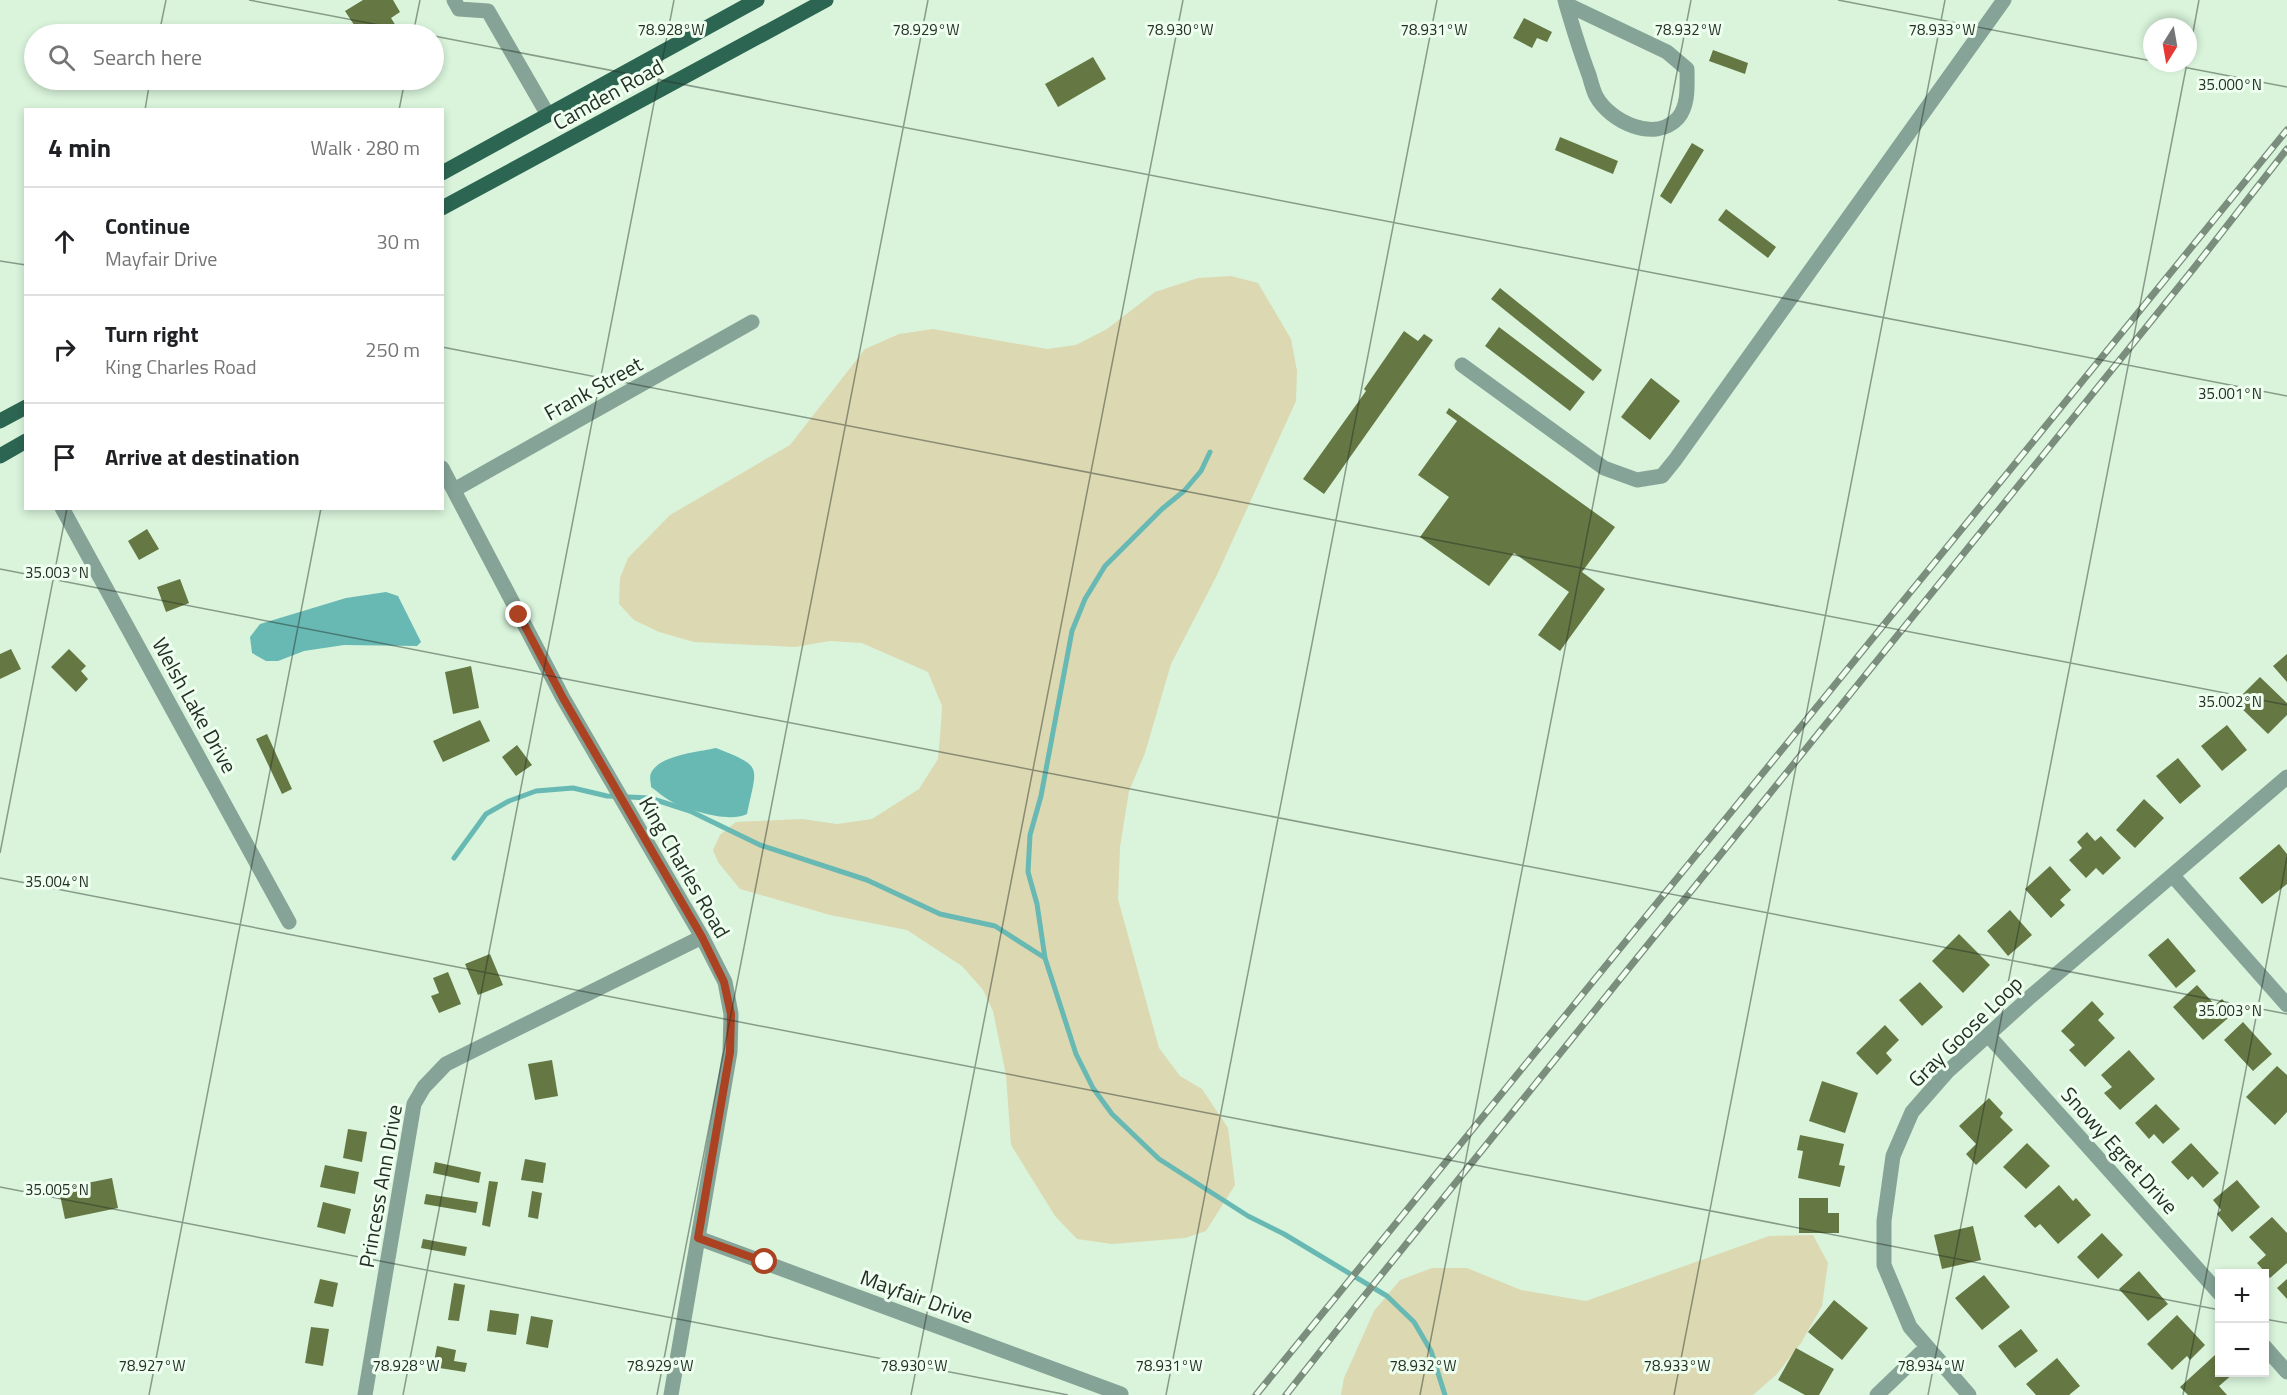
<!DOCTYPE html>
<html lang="en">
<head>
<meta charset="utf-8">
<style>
  :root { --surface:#fff; --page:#f2f2f2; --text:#202124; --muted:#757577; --line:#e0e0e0 }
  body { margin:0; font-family:"Titillium Web",sans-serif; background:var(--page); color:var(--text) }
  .controls { position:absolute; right:18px; bottom:18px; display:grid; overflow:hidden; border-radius:0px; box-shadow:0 3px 9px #0003 }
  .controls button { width:54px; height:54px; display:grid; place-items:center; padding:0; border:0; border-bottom:2px solid var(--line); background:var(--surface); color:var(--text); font:30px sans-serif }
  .compass { position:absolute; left:2143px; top:18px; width:54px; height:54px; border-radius:50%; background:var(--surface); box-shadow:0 3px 9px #0003; rotate:191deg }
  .stop { position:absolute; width:18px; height:18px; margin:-14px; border:4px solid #ab4323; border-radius:50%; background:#fff }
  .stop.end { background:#ab4323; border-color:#fff; box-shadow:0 2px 6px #0008 }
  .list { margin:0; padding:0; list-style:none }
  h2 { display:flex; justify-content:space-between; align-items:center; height:78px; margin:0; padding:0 24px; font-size:26px }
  h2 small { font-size:20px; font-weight:400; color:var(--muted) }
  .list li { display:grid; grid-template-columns:39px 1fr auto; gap:18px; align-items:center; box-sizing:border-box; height:108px; padding:0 24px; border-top:2px solid var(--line) }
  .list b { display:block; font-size:22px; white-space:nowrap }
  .list p { margin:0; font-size:20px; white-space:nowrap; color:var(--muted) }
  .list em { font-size:20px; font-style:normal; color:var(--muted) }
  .icon { flex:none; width:33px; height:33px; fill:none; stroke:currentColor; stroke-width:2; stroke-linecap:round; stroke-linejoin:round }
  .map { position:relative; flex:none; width:2287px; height:1395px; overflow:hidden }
  .search { position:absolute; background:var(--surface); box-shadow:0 3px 9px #0003; left:24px; top:24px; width:420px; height:66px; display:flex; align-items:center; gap:15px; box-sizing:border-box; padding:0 21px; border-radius:33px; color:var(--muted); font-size:22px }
  .panel { position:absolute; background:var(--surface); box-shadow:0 3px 9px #0003; left:24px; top:108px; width:420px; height:402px; border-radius:0px }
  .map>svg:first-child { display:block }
  .green { fill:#dcd8b2 }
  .water { fill:#68b9b4 }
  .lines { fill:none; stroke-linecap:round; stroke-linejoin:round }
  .stream { stroke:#68b9b4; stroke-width:5 }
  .building { fill:#657843 }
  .minor { stroke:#86a397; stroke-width:15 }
  .major { stroke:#2c6653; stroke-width:15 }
  .rail-casing { stroke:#7b8e7d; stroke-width:7 }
  .rail { stroke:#eefeef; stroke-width:4.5; stroke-dasharray:14; stroke-linecap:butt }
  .route { stroke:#ab4323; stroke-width:8 }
  .ticks { fill:none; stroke:#242f25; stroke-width:1.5; stroke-opacity:0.45 }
  .labels { text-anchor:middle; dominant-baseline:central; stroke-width:6; stroke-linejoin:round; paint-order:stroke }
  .street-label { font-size:21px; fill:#242f25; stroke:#eefeef }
  .ticks-label { font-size:15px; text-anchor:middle; fill:#242f25; stroke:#eefeef; stroke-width:6; stroke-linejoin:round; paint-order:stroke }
</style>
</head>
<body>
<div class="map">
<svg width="2287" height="1395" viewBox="0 0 2287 1395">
  <rect width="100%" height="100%" fill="#d9f4db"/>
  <path class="green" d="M1231 276 1258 283 1291 339 1297 371 1296 401 1216 577 1171 664 1145 753 1129 791 1120 847 1118 899 1159 1048 1180 1076 1202 1089 1228 1128 1235 1185 1206 1231 1185 1238 1112 1244 1077 1239 1055 1216 1011 1145 1006 1075 993 1011 983 990 962 966 907 930 830 915 740 889 718 862 713 850 720 835 736 822 802 819 837 824 872 819 919 789 938 759 941 724 942 706 928 672 862 643 830 641 795 647 694 642 659 632 634 620 619 604 620 578 628 558 670 515 790 445 865 349 899 334 933 329 1047 349 1076 345 1107 329 1155 292 1198 278Z
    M1813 1235 1828 1263 1822 1306 1801 1343 1776 1375 1753 1395H1341L1344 1378 1374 1311 1400 1280 1432 1268H1467L1521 1290 1586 1301 1769 1236Z"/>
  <path class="water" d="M386 592 398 596 421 642 417 646 344 645 304 651 278 661H266L252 653 250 637 260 624 346 598Z
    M716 748C764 767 757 765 747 814 729 823 692 811 674 803 666 799 658 792 651 787 651 782 649 777 651 773 659 755 699 752 716 748Z"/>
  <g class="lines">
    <path class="stream" d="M1210 452 1201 471 1184 491 1162 509 1105 566 1085 599 1072 631 1041 796 1030 835 1028 872 1037 904 1045 958 1076 1054 1093 1088 1112 1114 1159 1159 1248 1216 1284 1234 1387 1296 1414 1322 1431 1351 1445 1395
      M454 858 486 814 509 801 536 791 573 788 607 796 650 798 690 811 760 845 867 880 940 914 995 926 1045 958"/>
  </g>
  <path class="building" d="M363 0H393L400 12 391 18 401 34H374L371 30 365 34H360L345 11Z
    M1524 18 1552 32 1547 42 1537 38 1532 48 1513 38Z
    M1713 50 1748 63 1745 74 1709 61Z
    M1093 57 1106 79 1058 107 1045 84Z
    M1560 137 1618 161 1613 174 1555 150Z
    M1692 143 1704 150 1671 204 1660 196Z
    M1726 209 1776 247 1768 258 1718 220Z
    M1500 288 1602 370 1593 381 1491 299Z
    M1499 327 1585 392 1570 411 1485 346Z
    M1404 331 1418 341 1424 334 1433 340 1324 494 1303 479 1366 391 1364 389Z
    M1651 378 1680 401 1650 440 1621 417Z
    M1449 408 1615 527 1582 572 1605 589 1560 651 1538 635 1569 592 1514 553 1489 586 1420 537 1449 497 1418 475 1457 421 1446 413Z
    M147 529 159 549 139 560 128 541Z
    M180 579 189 603 166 612 157 587Z
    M11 649 21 669 0 679V654Z
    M69 649 86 666 81 671 88 679 76 692 51 667Z
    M2287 654V682L2273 666Z
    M471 666 479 708 453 714 445 672Z
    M2260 677 2287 703V715L2268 734 2235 702Z
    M480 720 490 741 443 762 433 741Z
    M2227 725 2247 750 2222 771 2201 746Z
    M267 734 292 789 282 794 256 739Z
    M517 745 532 765 516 776 502 757Z
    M2178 758 2201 786 2180 804 2156 776Z
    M2144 799 2164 818 2135 848 2116 830Z
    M2087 832 2095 841 2101 836 2121 858 2103 875 2096 868 2086 878 2069 860 2082 848 2077 842Z
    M2279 844 2287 854V884L2262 904 2239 878Z
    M2050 866 2071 890 2060 900 2065 905 2051 918 2025 889Z
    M2010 910 2032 935 2008 956 1987 931Z
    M1959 934 1990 965 1963 993 1932 961Z
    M2168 938 2196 971 2176 988 2148 955Z
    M490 954 503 985 478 995 465 964Z
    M448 972 461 1004 439 1013 431 996 439 993 433 978Z
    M1920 982 1943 1007 1922 1026 1899 1000Z
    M2197 985 2215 1005 2222 999 2235 1012 2203 1040 2173 1007Z
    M2092 1001 2104 1014 2098 1020 2115 1038 2085 1067 2069 1050 2075 1045 2061 1031Z
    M2243 1022 2272 1054 2253 1071 2224 1040Z
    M1885 1025 1899 1040 1886 1053 1892 1060 1877 1075 1856 1053Z
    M2129 1050 2155 1079 2120 1110 2104 1093 2112 1087 2101 1075Z
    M552 1060 558 1096 535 1100 528 1064Z
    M2277 1066 2287 1075V1112L2275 1125 2246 1097Z
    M1822 1081 1858 1093 1845 1133 1809 1121Z
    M1989 1098 2003 1113 2000 1117 2013 1130 1976 1165 1966 1154 1976 1144 1959 1126Z
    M2156 1104 2180 1129 2163 1144 2154 1134 2149 1139 2135 1123Z
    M348 1129 367 1132 362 1162 343 1158Z
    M1800 1135 1844 1144 1839 1165 1845 1166 1840 1187 1798 1178 1803 1151 1797 1150Z
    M2027 1143 2050 1166 2026 1189 2003 1167Z
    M2191 1143 2219 1173 2203 1188 2192 1176 2188 1180 2171 1162Z
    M525 1159 546 1163 543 1183 521 1180Z
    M435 1162 481 1172 479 1183 433 1173Z
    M325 1165 359 1172 355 1194 320 1187Z
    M112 1178 118 1208 65 1219 60 1195 73 1193 72 1186Z
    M2237 1180 2260 1207 2232 1232 2217 1214 2221 1210 2213 1200Z
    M489 1181 498 1182 490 1227 482 1225Z
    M2059 1185 2073 1201 2076 1198 2091 1215 2058 1244 2040 1224 2035 1228 2024 1216Z
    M532 1191 542 1193 538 1219 528 1217Z
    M426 1194 478 1202 476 1213 424 1204Z
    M1799 1198H1828V1213H1839V1233H1799Z
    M323 1202 351 1209 345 1234 317 1227Z
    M2272 1217 2287 1233V1263L2270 1278 2257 1263 2266 1255 2249 1237Z
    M1973 1226 1981 1260 1942 1269 1934 1235Z
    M2102 1233 2123 1255 2098 1279 2077 1257Z
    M423 1239 467 1247 465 1256 421 1248Z
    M2139 1271 2168 1304 2148 1321 2119 1289Z
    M1984 1275 2010 1307 1982 1330 1955 1298Z
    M320 1279 338 1283 333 1307 314 1303Z
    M2287 1279V1299L2277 1288Z
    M454 1283 465 1285 459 1321 448 1320Z
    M1834 1300 1868 1328 1842 1360 1808 1332Z
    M490 1310 519 1314 516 1335 487 1331Z
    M2177 1315 2205 1345 2190 1360 2187 1356 2172 1370 2147 1344Z
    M531 1316 553 1320 548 1348 526 1344Z
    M311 1327 329 1329 323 1366 305 1363Z
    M2021 1329 2038 1351 2015 1368 1998 1346Z
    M437 1346 456 1350 454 1361 467 1363 465 1372 433 1367Z
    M1796 1348 1834 1369 1819 1395H1805L1778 1380Z
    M2215 1355 2220 1359V1372L2233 1374 2219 1386 2227 1395H2188L2180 1387Z
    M2057 1358 2080 1386 2069 1395H2036L2026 1384Z"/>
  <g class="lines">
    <path class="minor" d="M454 0 459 9 488 11
      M1565 0 1566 4C1573 28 1580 51 1589 75 1591 82 1593 90 1596 96 1610 122 1655 143 1678 118 1689 105 1687 85 1687 69L1667 52 1566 4
      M488 11 548 115
      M1462 365 1604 468 1637 480 1662 476 1675 460 2004 0
      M442 468 563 698 702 937 725 982 731 1014 730 1052 671 1395
      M454 490 752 322
      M62 508 289 922
      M2173 876 2287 1005
      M1988 1035 2220 1294
      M698 1238 1121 1394
      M2264 1346 2287 1372
      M365 1395 414 1104 424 1087 446 1064 702 937
      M1877 1395 1927 1347
      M1969 1395 1910 1327 1884 1265V1221L1893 1156 1912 1112 1947 1072 2030 997 2287 777"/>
    <path class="major" d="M442 173 757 0
      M442 208 826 0
      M0 421 26 407
      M0 456 26 441"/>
    <defs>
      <path id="rail" d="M1256 1395 2287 130
        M1286 1395 1357 1305 2194 268 2287 149"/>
    </defs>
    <use href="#rail" class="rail-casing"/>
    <use href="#rail" class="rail"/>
  </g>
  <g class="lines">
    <path class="route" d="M519 615 563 698 702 937 724 982 731 1014 730 1052 698 1238 765 1262"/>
  </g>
  <path class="ticks" d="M249 0 426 34M1838 0 2152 61M159 34 166 0M413 34 420 0M434 36 2287 396M2188 59 2199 0M2162 63 2287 87M145 110 150 80M399 110 405 80M0 261 26 265M442 347 2287 705M0 569 2287 1014M0 853 67 508M0 878 2220 1310M0 1187 1068 1395M2264 1319 2287 1323M149 1395 321 508M403 1395 674 0M657 1395 928 0M911 1395 1183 0M1166 1395 1437 0M1420 1395 1691 0M1674 1395 1945 0M1928 1395 2187 63M2183 1395 2287 857"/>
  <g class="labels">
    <g class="street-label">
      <text transform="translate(608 94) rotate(-29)">Camden Road</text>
      <text transform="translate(593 388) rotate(-29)">Frank Street</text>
      <text transform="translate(195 705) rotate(61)">Welsh Lake Drive</text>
      <text transform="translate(685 867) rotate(60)">King Charles Road</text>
      <text transform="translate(1965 1031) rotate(-44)">Gray Goose Loop</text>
      <text transform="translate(2120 1150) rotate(48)">Snowy Egret Drive</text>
      <text transform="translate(380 1186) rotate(-80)">Princess Ann Drive</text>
      <text transform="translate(917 1296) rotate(20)">Mayfair Drive</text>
    </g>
  </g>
  <g class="ticks-label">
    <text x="671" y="35">78.928°W</text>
    <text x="926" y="35">78.929°W</text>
    <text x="1180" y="35">78.930°W</text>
    <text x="1434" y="35">78.931°W</text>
    <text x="1688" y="35">78.932°W</text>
    <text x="1942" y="35">78.933°W</text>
    <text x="2230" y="90">35.000°N</text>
    <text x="2230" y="399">35.001°N</text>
    <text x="57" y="578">35.003°N</text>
    <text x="2230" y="707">35.002°N</text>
    <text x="57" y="887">35.004°N</text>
    <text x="2230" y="1016">35.003°N</text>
    <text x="57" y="1195">35.005°N</text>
    <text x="152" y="1371">78.927°W</text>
    <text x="406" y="1371">78.928°W</text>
    <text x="660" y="1371">78.929°W</text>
    <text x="914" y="1371">78.930°W</text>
    <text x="1169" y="1371">78.931°W</text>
    <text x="1423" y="1371">78.932°W</text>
    <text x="1677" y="1371">78.933°W</text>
    <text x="1931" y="1371">78.934°W</text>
  </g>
</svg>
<div class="controls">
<button>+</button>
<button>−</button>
</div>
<svg class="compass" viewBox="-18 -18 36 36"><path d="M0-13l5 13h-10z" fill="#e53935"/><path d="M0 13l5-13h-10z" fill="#757577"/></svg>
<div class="stop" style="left:765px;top:1262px"></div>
<div class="stop end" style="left:519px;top:615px"></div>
<div class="search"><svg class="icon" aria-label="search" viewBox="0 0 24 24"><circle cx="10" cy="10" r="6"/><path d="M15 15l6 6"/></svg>Search here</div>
<section class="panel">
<h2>4 min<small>Walk · 280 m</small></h2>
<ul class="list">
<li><svg class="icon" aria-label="ahead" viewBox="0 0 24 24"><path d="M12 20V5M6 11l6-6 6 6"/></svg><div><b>Continue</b><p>Mayfair Drive</p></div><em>30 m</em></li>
<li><svg class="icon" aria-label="right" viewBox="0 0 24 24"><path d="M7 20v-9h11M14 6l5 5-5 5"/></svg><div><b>Turn right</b><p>King Charles Road</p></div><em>250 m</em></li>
<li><svg class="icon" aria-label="arrive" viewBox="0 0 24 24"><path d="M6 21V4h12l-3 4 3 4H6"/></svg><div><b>Arrive at destination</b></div></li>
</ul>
</section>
</div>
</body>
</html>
